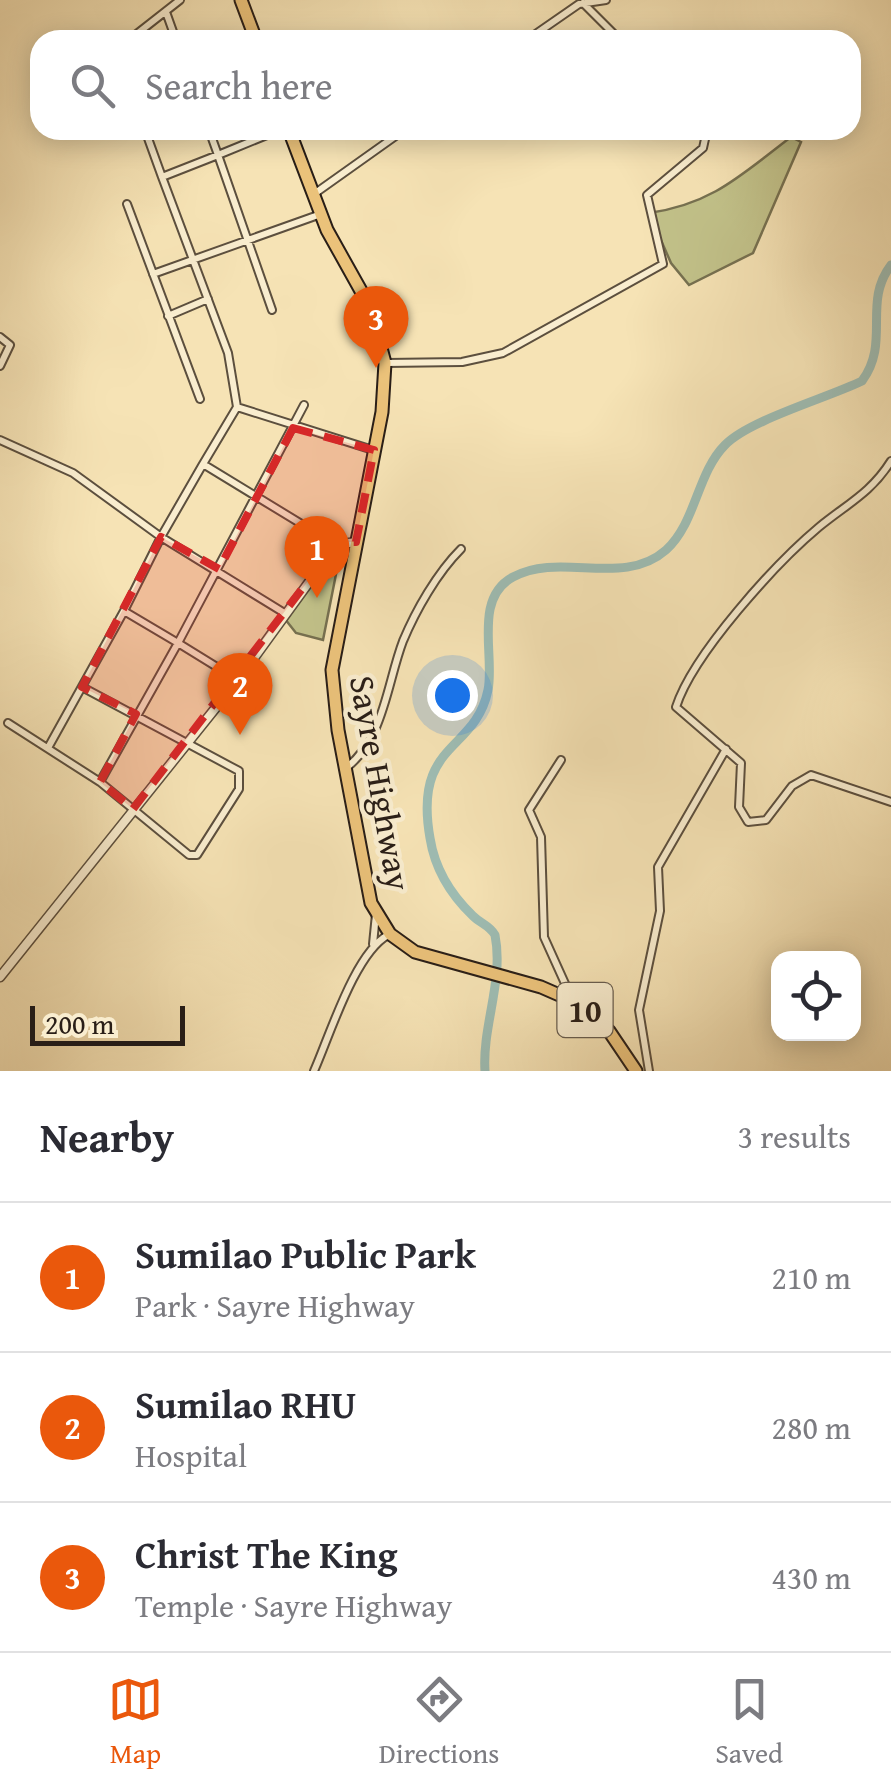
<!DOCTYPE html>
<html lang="en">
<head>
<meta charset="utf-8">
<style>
  :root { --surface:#fff; --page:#f7f7f7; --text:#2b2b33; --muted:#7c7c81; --line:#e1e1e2; --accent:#ea580c }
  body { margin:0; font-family:"Gentium Book Plus",serif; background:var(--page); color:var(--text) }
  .controls { position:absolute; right:30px; bottom:30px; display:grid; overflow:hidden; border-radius:20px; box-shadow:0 5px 25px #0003 }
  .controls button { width:90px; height:90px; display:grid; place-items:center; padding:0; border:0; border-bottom:2px solid var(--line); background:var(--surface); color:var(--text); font:50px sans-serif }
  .scale { position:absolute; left:30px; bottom:25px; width:155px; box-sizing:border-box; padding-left:10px; border:5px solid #291e17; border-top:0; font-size:28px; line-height:35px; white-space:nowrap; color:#291e17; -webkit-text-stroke:8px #f9edcf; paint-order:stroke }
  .you { position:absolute; left:452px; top:695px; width:35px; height:35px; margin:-25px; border:8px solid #fff; border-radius:50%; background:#1a73e8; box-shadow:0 0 0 15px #1a73e833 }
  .badge { display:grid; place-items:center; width:65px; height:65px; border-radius:50%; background:var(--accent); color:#fff; font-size:32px; font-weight:700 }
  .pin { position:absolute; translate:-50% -82px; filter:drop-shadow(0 2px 5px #0008) }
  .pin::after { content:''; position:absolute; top:52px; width:35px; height:30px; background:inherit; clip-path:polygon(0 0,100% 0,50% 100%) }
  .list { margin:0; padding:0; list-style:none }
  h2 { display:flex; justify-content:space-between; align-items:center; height:130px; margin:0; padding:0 40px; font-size:42px }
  h2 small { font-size:32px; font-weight:400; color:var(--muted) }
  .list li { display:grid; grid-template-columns:65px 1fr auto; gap:30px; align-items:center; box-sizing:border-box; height:150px; padding:0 40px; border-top:2px solid var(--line) }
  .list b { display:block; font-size:38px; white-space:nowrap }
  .list p { margin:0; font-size:32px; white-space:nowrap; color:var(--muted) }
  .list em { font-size:32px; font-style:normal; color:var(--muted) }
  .icon { flex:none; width:55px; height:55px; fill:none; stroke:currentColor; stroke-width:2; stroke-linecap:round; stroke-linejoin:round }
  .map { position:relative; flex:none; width:891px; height:1071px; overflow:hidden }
  .search { position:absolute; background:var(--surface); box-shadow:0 5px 25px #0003; left:30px; right:30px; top:30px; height:110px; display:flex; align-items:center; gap:25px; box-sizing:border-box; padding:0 35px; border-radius:30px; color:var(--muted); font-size:38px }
  .sheet { height:580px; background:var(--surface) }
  nav { display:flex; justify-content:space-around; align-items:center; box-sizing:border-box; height:140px; border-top:2px solid var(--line); background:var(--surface); font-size:28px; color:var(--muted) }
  nav a { display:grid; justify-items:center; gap:5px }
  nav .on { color:var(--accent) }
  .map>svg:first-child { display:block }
  .green { fill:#c2c28a; stroke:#767050; stroke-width:2.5 }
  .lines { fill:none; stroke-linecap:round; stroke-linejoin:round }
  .river { stroke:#9ebdb4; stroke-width:9 }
  .minor-casing { stroke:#5c4f3e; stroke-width:10 }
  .tertiary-casing { stroke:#5c4f3e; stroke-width:11 }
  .trunk-casing { stroke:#291e17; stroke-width:15 }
  .minor { stroke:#f9edcf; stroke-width:6 }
  .tertiary { stroke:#f9edcf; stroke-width:8 }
  .trunk { stroke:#ebc27a; stroke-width:11 }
  .marked { fill:#d62828; fill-opacity:0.2; stroke:#d62828; stroke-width:8; stroke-dasharray:20 12; stroke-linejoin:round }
  .labels { text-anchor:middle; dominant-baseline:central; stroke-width:9; stroke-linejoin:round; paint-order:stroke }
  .shield { fill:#f9edcf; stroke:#675c4e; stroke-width:2.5 }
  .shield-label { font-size:32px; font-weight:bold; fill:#291e17 }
  .street-label { font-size:35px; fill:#291e17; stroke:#f9edcf }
</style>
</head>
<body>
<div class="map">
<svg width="891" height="1071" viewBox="0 0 891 1071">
  <rect width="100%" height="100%" fill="#f6e3b5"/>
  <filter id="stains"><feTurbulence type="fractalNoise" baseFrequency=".002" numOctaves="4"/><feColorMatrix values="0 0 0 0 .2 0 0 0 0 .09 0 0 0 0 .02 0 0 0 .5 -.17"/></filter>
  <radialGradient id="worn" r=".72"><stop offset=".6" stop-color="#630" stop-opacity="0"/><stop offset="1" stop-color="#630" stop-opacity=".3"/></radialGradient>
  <path class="green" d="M791 137 801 142 753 253 689 285 671 263 649 213C713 204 742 174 791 137Z
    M340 554 323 640 296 633 285 619 333 556Z"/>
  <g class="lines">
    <path class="river" d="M485 1071C482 1026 504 981 495 935 489 925 481 924 473 916 450 894 435 870 430 838 413 741 475 753 488 690 495 656 473 598 513 577 560 551 623 588 666 550 696 523 697 473 725 445 749 420 827 398 862 381 891 342 862 303 891 265"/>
    <defs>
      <path id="minor" d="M583 3 620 40
        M166 12 176 40
        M129 40 180 0
        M527 40 579 4 606 0
        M145 130 162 177 218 155 272 310
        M209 130 218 155 279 130
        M162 177 228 353 237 407
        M314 194 404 130
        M127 204 200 399
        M153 274 321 214
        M168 316 208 299
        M0 337 10 345 0 366
        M386 363 462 362 503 353 663 264 647 195 703 148 707 130
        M0 440 73 473 161 537 124 611
        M891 461C871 493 847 504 819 527 776 563 693 654 676 707L741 763 739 807 748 822 766 820 792 786 811 775 891 802
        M203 464 161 537 286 614
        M336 545 203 464 237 407 373 450
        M238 680 178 643 304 405
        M8 723 100 782 189 855H197L239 789V771L82 687
        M49 746 124 611 178 643 100 782
        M561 760 529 810 541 837 544 937 572 999
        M346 768C384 739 387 683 403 641 416 610 437 573 461 549
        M373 944 376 914
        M314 1071C330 1035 355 953 388 935
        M649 1071 639 1010 660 911 658 867 726 749"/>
      <path id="tertiary" d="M0 977 238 680 336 545 356 542"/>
      <path id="trunk" d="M241 0 256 40
        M289 130 327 230 370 307 385 363 382 412 332 670 338 730 371 903 390 934 415 952 541 987 573 1001 609 1031 636 1071"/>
    </defs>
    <use href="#minor" class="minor-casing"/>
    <use href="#tertiary" class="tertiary-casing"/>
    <use href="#trunk" class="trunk-casing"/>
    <use href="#minor" class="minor"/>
    <use href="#tertiary" class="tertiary"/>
    <use href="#trunk" class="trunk"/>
  </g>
  <path class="marked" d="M293 428 374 450 356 542H338L133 809 100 782 136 714 82 687 161 537 219 569Z"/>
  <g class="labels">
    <rect class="shield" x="557.5" y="983" width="55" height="54" rx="8"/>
    <g class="shield-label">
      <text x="585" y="1010">10</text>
    </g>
    <g class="street-label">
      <text transform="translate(381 783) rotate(80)">Sayre Highway</text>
    </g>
  </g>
  <rect width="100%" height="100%" filter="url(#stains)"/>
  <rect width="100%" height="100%" fill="url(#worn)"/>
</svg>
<div class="controls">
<button><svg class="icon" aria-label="locate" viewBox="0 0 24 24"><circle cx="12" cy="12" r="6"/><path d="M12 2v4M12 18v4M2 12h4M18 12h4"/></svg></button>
</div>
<div class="scale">200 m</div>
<div class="you"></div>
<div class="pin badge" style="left:317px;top:598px">1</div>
<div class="pin badge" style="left:240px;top:735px">2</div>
<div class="pin badge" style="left:376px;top:368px">3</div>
<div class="search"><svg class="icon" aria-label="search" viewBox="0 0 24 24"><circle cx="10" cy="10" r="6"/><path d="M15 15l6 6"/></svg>Search here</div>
</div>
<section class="sheet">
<h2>Nearby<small>3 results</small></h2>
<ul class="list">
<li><span class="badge">1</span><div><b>Sumilao Public Park</b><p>Park · Sayre Highway</p></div><em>210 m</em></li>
<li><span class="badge">2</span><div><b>Sumilao RHU</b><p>Hospital</p></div><em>280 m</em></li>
<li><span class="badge">3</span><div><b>Christ The King</b><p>Temple · Sayre Highway</p></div><em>430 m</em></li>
</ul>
</section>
<nav>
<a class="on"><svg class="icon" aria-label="map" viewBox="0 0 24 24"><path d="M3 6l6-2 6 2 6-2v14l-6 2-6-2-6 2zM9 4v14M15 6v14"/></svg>Map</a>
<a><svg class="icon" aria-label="directions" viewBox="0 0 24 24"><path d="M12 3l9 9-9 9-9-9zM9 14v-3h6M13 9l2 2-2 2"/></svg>Directions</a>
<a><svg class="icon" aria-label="saved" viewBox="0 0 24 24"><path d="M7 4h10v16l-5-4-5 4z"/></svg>Saved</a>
</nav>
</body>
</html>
